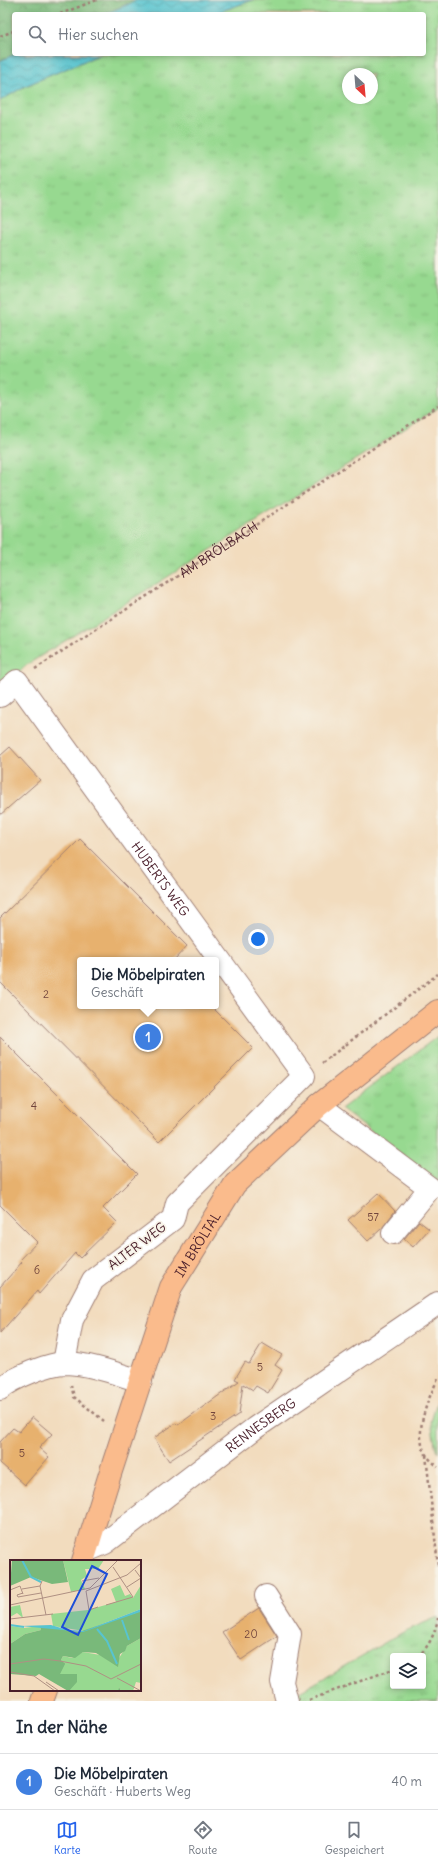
<!DOCTYPE html>
<html lang="de">
<head>
<meta charset="utf-8">
<style>
  :root { --surface:#fff; --page:#f6f6f7; --text:#1f2937; --muted:#747a83; --line:#e0e1e3; --accent:#2563eb }
  body { margin:0; font-family:Delius,sans-serif; background:var(--page); color:var(--text) }
  .controls { position:absolute; right:12px; bottom:12px; display:grid; overflow:hidden; border-radius:4px; box-shadow:0 2px 6px #0003 }
  .controls button { width:36px; height:36px; display:grid; place-items:center; padding:0; border:0; border-bottom:1px solid var(--line); background:var(--surface); color:var(--text); font:20px sans-serif }
  .compass { position:absolute; left:342px; top:68px; width:36px; height:36px; border-radius:50%; background:var(--surface); box-shadow:0 2px 6px #0003; rotate:154deg }
  .you { position:absolute; left:258px; top:939px; width:14px; height:14px; margin:-10px; border:3px solid #fff; border-radius:50%; background:#1a73e8; box-shadow:0 0 0 6px #1a73e833 }
  .badge { display:grid; place-items:center; width:26px; height:26px; border-radius:50%; background:var(--accent); color:#fff; font-size:13px; font-weight:700 }
  .pin { position:absolute; translate:-50% -50%; border:2px solid #fff; box-shadow:0 1px 4px #0006 }
  .popup { position:absolute; left:77px; top:957px; width:142px; height:52px; box-sizing:border-box; display:grid; place-content:center; border-radius:4px; background:var(--surface); filter:drop-shadow(0 1px 3px #0005); font-size:13px; white-space:nowrap; color:var(--muted) }
  .popup b { font-size:15px; color:var(--text) }
  .popup::after { content:''; position:absolute; left:50%; top:100%; margin-left:-8px; border:8px solid transparent; border-top-color:var(--surface) }
  .list { margin:0; padding:0; list-style:none }
  h2 { display:flex; justify-content:space-between; align-items:center; height:52px; margin:0; padding:0 16px; font-size:17px }
  h2 small { font-size:13px; font-weight:400; color:var(--muted) }
  .list li { display:grid; grid-template-columns:26px 1fr auto; gap:12px; align-items:center; box-sizing:border-box; height:56px; padding:0 16px; border-top:1px solid var(--line) }
  .list b { display:block; font-size:15px; white-space:nowrap }
  .list p { margin:0; font-size:13px; white-space:nowrap; color:var(--muted) }
  .list em { font-size:13px; font-style:normal; color:var(--muted) }
  .icon { flex:none; width:22px; height:22px; fill:none; stroke:currentColor; stroke-width:2; stroke-linecap:round; stroke-linejoin:round }
  .map { position:relative; flex:none; width:438px; height:1701px; overflow:hidden }
  .search { position:absolute; background:var(--surface); box-shadow:0 2px 6px #0003; left:12px; right:12px; top:12px; height:44px; display:flex; align-items:center; gap:10px; box-sizing:border-box; padding:0 14px; border-radius:4px; color:var(--muted); font-size:15px }
  .sheet { height:108px; background:var(--surface) }
  nav { display:flex; justify-content:space-around; align-items:center; box-sizing:border-box; height:56px; border-top:1px solid var(--line); background:var(--surface); font-size:11px; color:var(--muted) }
  nav a { display:grid; justify-items:center; gap:2px }
  nav .on { color:var(--accent) }
  .map>svg:first-child { display:block }
  .grass { fill:url(#grass-tufts); stroke:#707c5e; fill-rule:evenodd }
  .forest { fill:url(#forest-crowns); stroke:#626c52 }
  .water { fill:url(#water-waves); stroke:#51727d }
  .building { fill:#e7b16e }
  .lines { fill:none; stroke-linecap:round; stroke-linejoin:round }
  .minor-casing { stroke:#9e7e74; stroke-width:24 }
  .major-casing { stroke:#9e7e74; stroke-width:24 }
  .path { stroke:#9e7e74; stroke-width:2.5; stroke-dasharray:3 3; stroke-linecap:butt }
  .minor { stroke:#fff; stroke-width:22 }
  .major { stroke:#fabb8c; stroke-width:22 }
  .labels { text-anchor:middle; dominant-baseline:central; stroke-width:3.5; stroke-linejoin:round; paint-order:stroke }
  .number-label { font-size:11px; fill:#71443c }
  .street-label { font-size:13px; fill:#4a1f2b; stroke:#f7f3e8 }
  .inset-river { fill:none; stroke:#58c4cf; stroke-width:2 }
  .inset-road { fill:none; stroke:#af9083; stroke-width:1 }
  .view { fill:#1d4ed8; fill-opacity:0.15; stroke:#1d4ed8; stroke-width:2 }
  .inset-edge { fill:none; stroke:#4a1f2b; stroke-width:2 }
</style>
</head>
<body>
<div class="map">
<svg width="438" height="1701" viewBox="0 0 438 1701">
  <defs>
    <pattern id="grass-tufts" width="24" height="20" patternUnits="userSpaceOnUse"><rect width="24" height="20" fill="#97d990"/><path d="M3 7l-1-3M5 7V3M7 7l1-3M15 17l-1-3M17 17v-4M19 17l1-3" fill="none" stroke="#84ba7c"/></pattern>
    <pattern id="forest-crowns" width="20" height="18" patternUnits="userSpaceOnUse"><rect width="20" height="18" fill="#79b97a"/><path d="M2 6a3 3 0 1 1 6 0M12 15a3 3 0 1 1 6 0" fill="none" stroke="#659664"/></pattern>
    <pattern id="water-waves" width="16" height="10" patternUnits="userSpaceOnUse"><rect width="16" height="10" fill="#58c4cf"/><path d="M0 5q4-4 8 0t8 0" fill="none" stroke="#4b9fa8"/></pattern>
  </defs>
  <rect width="100%" height="100%" fill="#f7f3e8"/>
  <filter id="ink" filterUnits="userSpaceOnUse"><feTurbulence type="fractalNoise" baseFrequency=".025" numOctaves="2"/><feDisplacementMap in="SourceGraphic" scale="8" xChannelSelector="R" yChannelSelector="G"/><feConvolveMatrix kernelMatrix="1 2 1 2 8 2 1 2 1" color-interpolation-filters="sRGB"/></filter>
  <filter id="wash" filterUnits="userSpaceOnUse"><feTurbulence type="fractalNoise" baseFrequency=".012" numOctaves="4" result="noise"/><feDisplacementMap in="SourceGraphic" scale="16" xChannelSelector="R" yChannelSelector="G"/><feGaussianBlur stdDeviation="0.9" result="paint"/><feColorMatrix in="noise" values="0 0 0 0 0 0 0 0 0 0 0 0 0 0 0 0 0 1.4 0 .05"/><feComposite in="paint" operator="in"/></filter>
  <g filter="url(#wash)">
    <rect width="100%" height="100%" fill="#f2dcbe"/>
    <path class="grass" d="M253 0H438V408L28 664 0 689V101L25 86 101 54H424V14H213ZM348 74H372V98H348Z
      M438 1036V1182L341 1109Z
      M438 1398V1453L436 1450 431 1422Z
      M438 1617V1701H284L405 1631ZM393 1656H423V1686H393Z"/>
    <path class="forest" d="M0 0H137L105 14H14L15 54 0 61Z"/>
    <path class="water" d="M137 0H253L213 14H105Z
      M15 54H101L25 86 0 101V61Z"/>
    <g id="blocks">
      <path class="building" d="M10 747 40 780 0 815V756Z
        M80 839 187 946 174 960H80V1006H211L253 1048 159 1142 0 982V918Z
        M0 1037 137 1174 103 1208 117 1222 80 1258 75 1253 39 1294 37 1291 0 1333V1287L22 1262 20 1260 37 1242 0 1205Z
        M378 1193 395 1211 382 1228 368 1241 348 1220Z
        M419 1221 429 1229 413 1247 404 1239Z
        M262 1343 282 1355 275 1365 282 1370 268 1393 256 1386 253 1390 243 1384 239 1414 169 1461 154 1438 176 1423 178 1425 239 1381 235 1379 245 1362 249 1364Z
        M32 1417 52 1434 39 1448 49 1457 25 1485 0 1463V1442L13 1428 19 1432Z
        M259 1608 277 1636 241 1660 222 1632Z"/>
    </g>
  </g>
  <g filter="url(#ink)">
    <use href="#blocks" fill-opacity="0" stroke="#9e7e74" stroke-width="1"/>
    <g class="lines">
      <defs>
        <g id="minor">
          <path id="s2" d="M0 696 17 681 304 1076 177 1203 173 1219 93 1280 72 1320 64 1363"/>
          <path d="M319 1105 430 1188 393 1233"/>
          <path d="M0 1389C13 1378 49 1363 66 1363 91 1364 117 1374 141 1381"/>
          <path id="s3" d="M86 1551 105 1543 255 1428 438 1303"/>
          <path d="M266 1596 290 1634 282 1682 287 1701"/>
        </g>
        <g id="major">
          <path id="s4" d="M83 1561 110 1474 171 1287 235 1184 319 1105 438 1011"/>
          <path d="M42 1701 46 1690"/>
        </g>
      </defs>
      <use href="#minor" class="minor-casing"/>
      <use href="#major" class="major-casing"/>
      <g class="path">
        <path d="M60 14 97 0"/>
        <path d="M0 36 14 31"/>
        <path id="s1" d="M35 669 438 406"/>
        <path d="M322 1063 438 974"/>
        <path d="M438 1379C428 1399 412 1434 427 1456 430 1460 435 1464 438 1467"/>
        <path d="M71 1385 74 1397 104 1421"/>
        <path d="M426 1455 438 1566"/>
        <path d="M417 1656C428 1650 436 1631 438 1618"/>
        <path d="M309 1700 393 1669"/>
      </g>
      <use href="#minor" class="minor"/>
      <use href="#major" class="major"/>
    </g>
  </g>
  <g class="labels">
    <g class="number-label">
      <text x="46" y="994">2</text>
      <text x="34" y="1106">4</text>
      <text x="373" y="1217">57</text>
      <text x="37" y="1270">6</text>
      <text x="260" y="1367">5</text>
      <text x="213" y="1416">3</text>
      <text x="22" y="1453">5</text>
      <text x="251" y="1634">20</text>
    </g>
    <g class="street-label">
      <text stroke="none"><textPath href="#s1" startOffset="219">AM BRÖLBACH</textPath></text>
      <text stroke="none"><textPath href="#s2" startOffset="267">HUBERTS WEG</textPath></text>
      <text stroke="none"><textPath href="#s4" startOffset="338">IM BRÖLTAL</textPath></text>
      <text transform="translate(137 1246) rotate(-37)">ALTER WEG</text>
      <text stroke="none"><textPath href="#s3" startOffset="216">RENNESBERG</textPath></text>
    </g>
  </g>
  <g transform="translate(10 1560)">
    <rect width="131" height="131" fill="#f2dcbe"/>
    <path d="M53 0H94L88 9H75L77 16 71 20 75 29 61 32ZM110 25 115 36 120 34 123 38 131 25V49L74 71 43 66 41 54 78 50 106 42 101 29ZM10 45 13 58 7 53 0 57V47ZM0 66 14 68 30 66 31 70 15 74 0 84ZM131 78V123L126 122 123 131H111L107 123 64 111 51 100 53 96 62 98 73 92 90 95 101 102 109 98 117 86Z" fill="#97d990"/>
    <path d="M2 0H53L58 22 42 24 21 17 0 26ZM131 51V78L117 86 115 91 110 94 108 107 86 93 73 92 65 98 53 96 51 100 64 111 107 123 111 131H58L29 114 26 116 0 114V84L15 74 31 70 30 66 69 72Z" fill="#79b97a"/>
    <path d="M56 102 74 106 107 121 110 125 108 131H59L67 122V114H50Z" fill="#97d990"/>
    <path d="M131 49 130 52 73 72 11 66 41 65 58 70 74 71Z" fill="#58c4cf"/>
    <path class="inset-river" d="M12 0 21 17 31 22M112 60 119 80M0 65 14 67M87 69 97 81 107 104"/>
    <path class="inset-road" d="M32 21 30 26 36 55M72 21 89 18M117 27 131 18 125 10M12 29 30 26M0 30 10 26 13 34M13 33 7 35 8 37 31 33M0 45 80 28 108 0M96 45 123 37 103 7M88 47 79 50 76 31 117 15 131 3M0 59 43 54M0 104 34 99 50 101 76 106 101 119 131 104M0 112 24 116 45 131M107 118 131 131M36 122 49 131"/>
    <path class="view" d="M82 6 97 14 68 75 52 67Z"/>
    <rect width="131" height="131" class="inset-edge"/>
  </g>
</svg>
<div class="controls">
<button><svg class="icon" aria-label="layers" viewBox="0 0 24 24"><path d="M12 4l9 5-9 5-9-5zM3 14l9 5 9-5"/></svg></button>
</div>
<svg class="compass" viewBox="-18 -18 36 36"><path d="M0-13l5 13h-10z" fill="#e53935"/><path d="M0 13l5-13h-10z" fill="#747a83"/></svg>
<div class="you"></div>
<div class="pin badge" style="left:148px;top:1037px;background:#3f7fe0">1</div>
<div class="popup"><b>Die Möbelpiraten</b>Geschäft</div>
<div class="search"><svg class="icon" aria-label="search" viewBox="0 0 24 24"><circle cx="10" cy="10" r="6"/><path d="M15 15l6 6"/></svg>Hier suchen</div>
</div>
<section class="sheet">
<h2>In der Nähe<small></small></h2>
<ul class="list">
<li><span class="badge" style="background:#3f7fe0">1</span><div><b>Die Möbelpiraten</b><p>Geschäft · Huberts Weg</p></div><em>40 m</em></li>
</ul>
</section>
<nav>
<a class="on"><svg class="icon" aria-label="map" viewBox="0 0 24 24"><path d="M3 6l6-2 6 2 6-2v14l-6 2-6-2-6 2zM9 4v14M15 6v14"/></svg>Karte</a>
<a><svg class="icon" aria-label="directions" viewBox="0 0 24 24"><path d="M12 3l9 9-9 9-9-9zM9 14v-3h6M13 9l2 2-2 2"/></svg>Route</a>
<a><svg class="icon" aria-label="saved" viewBox="0 0 24 24"><path d="M7 4h10v16l-5-4-5 4z"/></svg>Gespeichert</a>
</nav>
</body>
</html>
